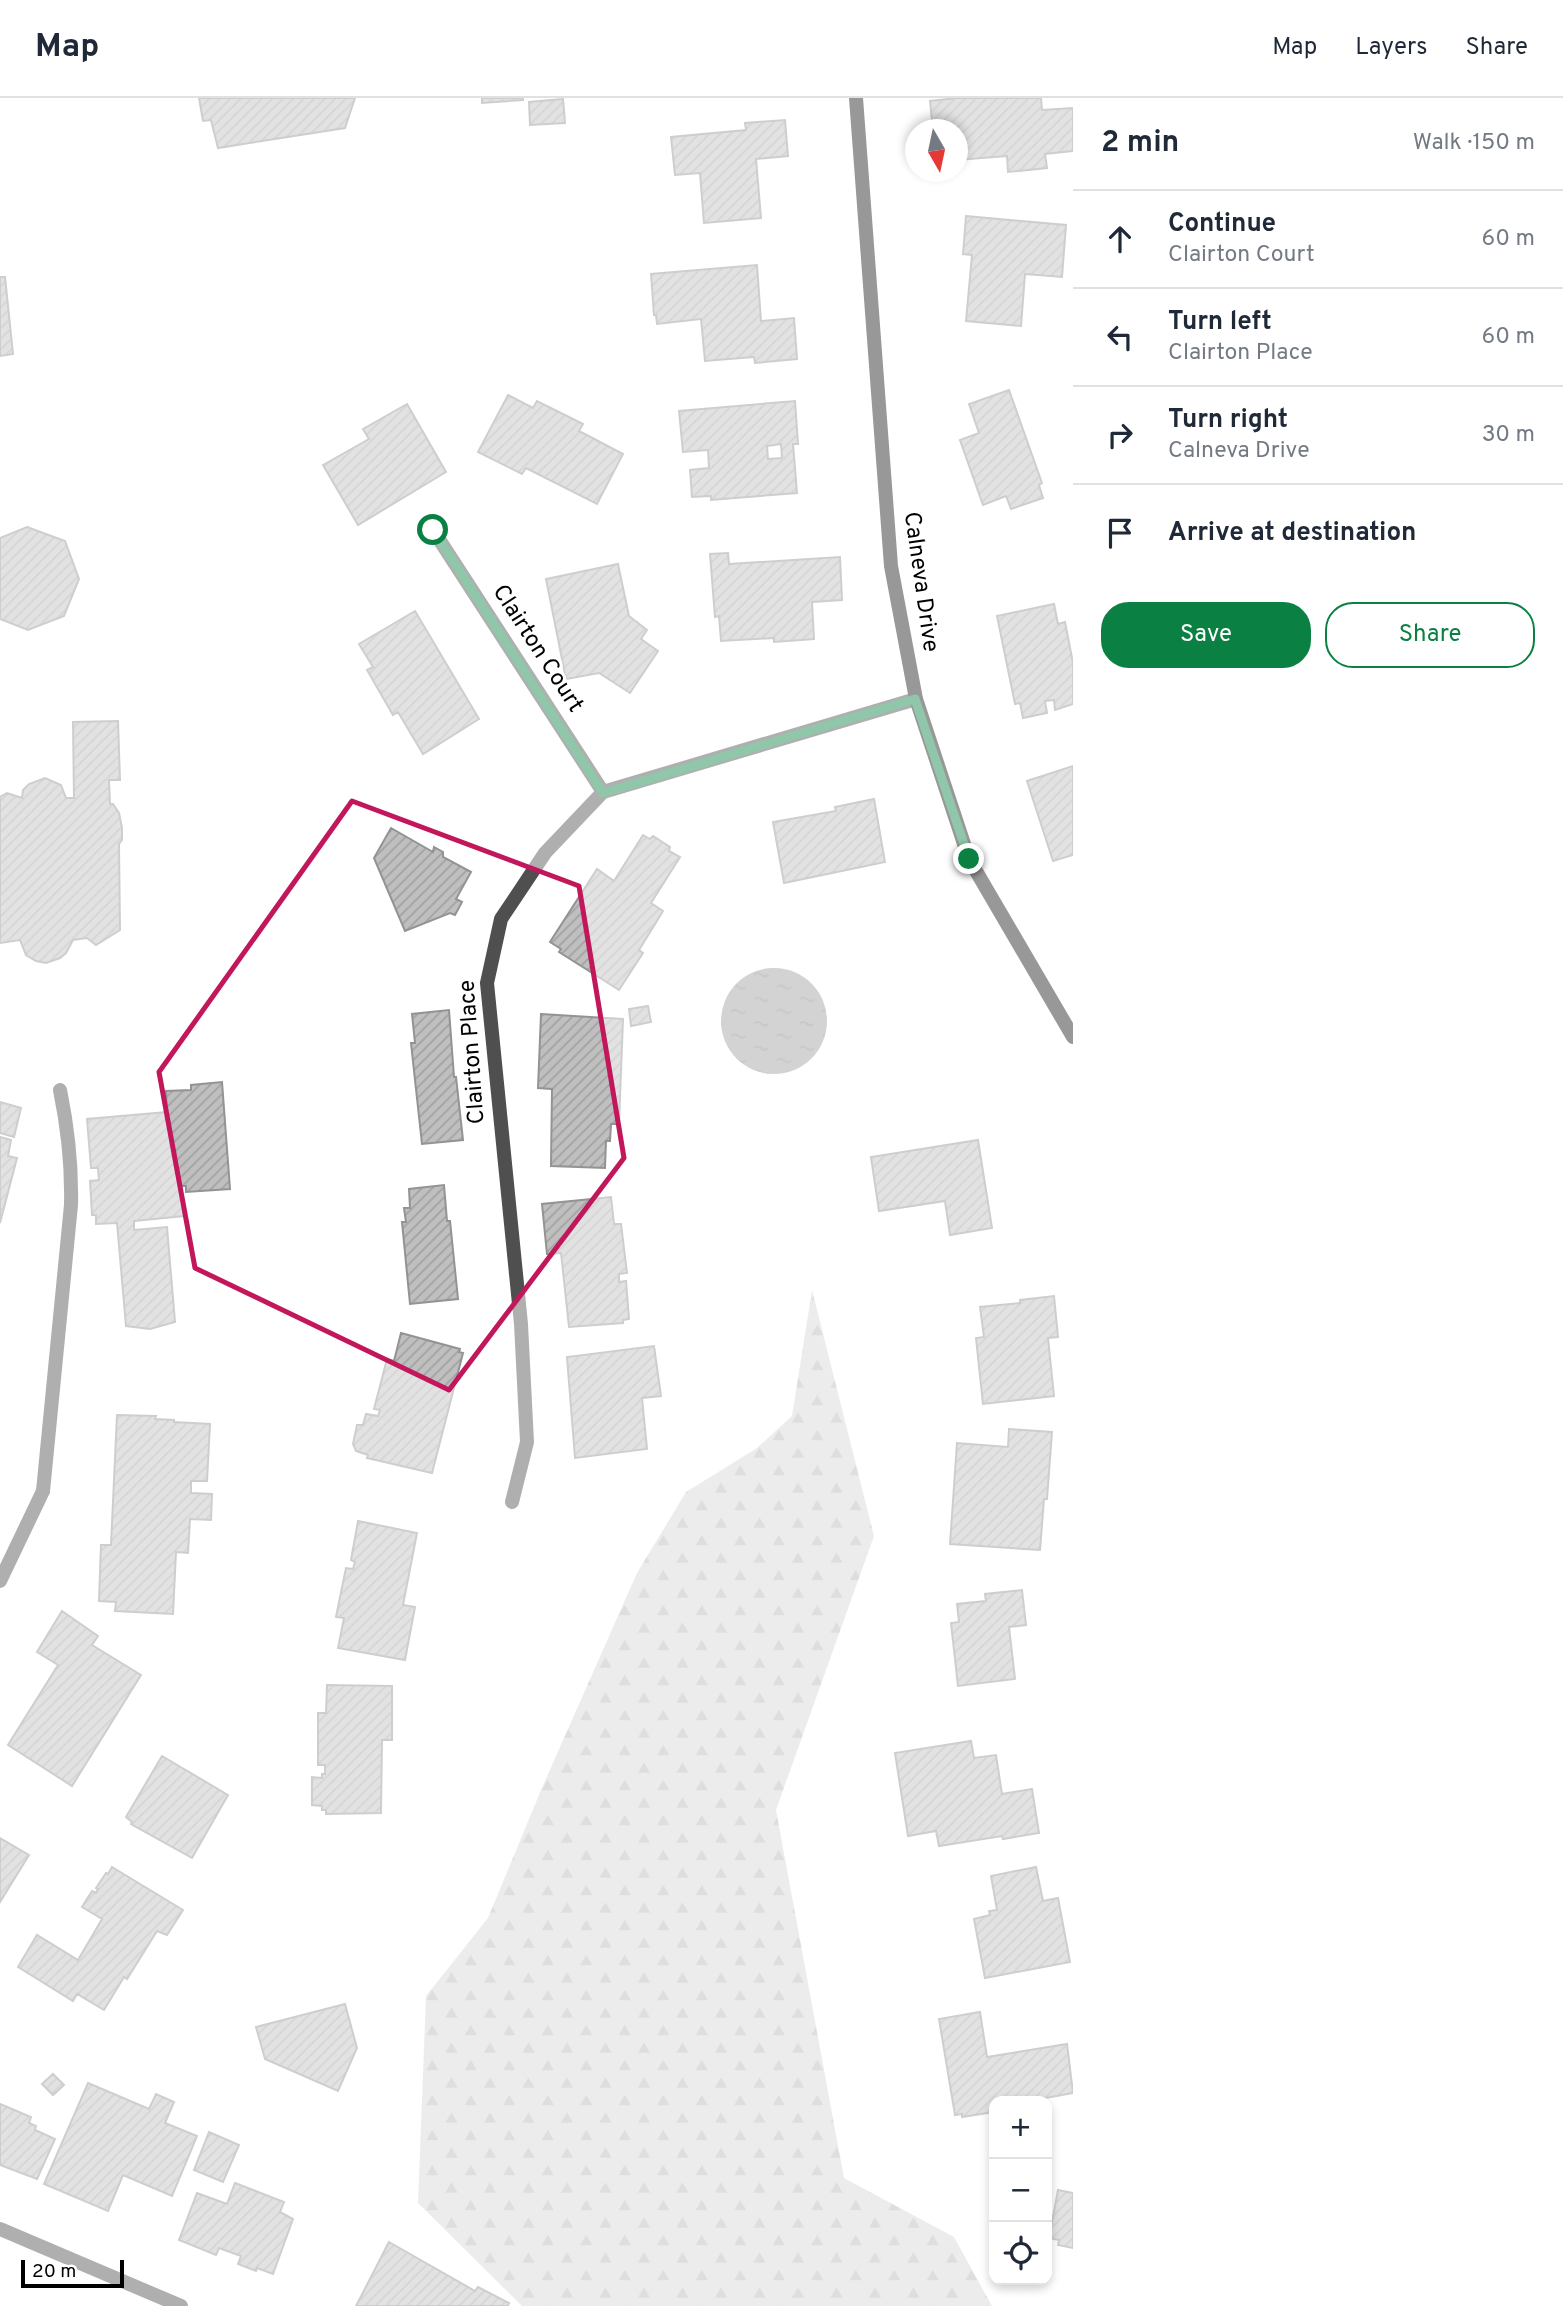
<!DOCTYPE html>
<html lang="en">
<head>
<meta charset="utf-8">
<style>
  :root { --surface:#fff; --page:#f6f6f7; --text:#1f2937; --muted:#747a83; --line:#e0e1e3; --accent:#0b8043 }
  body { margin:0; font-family:Overpass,sans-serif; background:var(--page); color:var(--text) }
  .controls { position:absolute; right:21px; bottom:21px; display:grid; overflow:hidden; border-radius:14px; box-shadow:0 4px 10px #0003 }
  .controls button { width:63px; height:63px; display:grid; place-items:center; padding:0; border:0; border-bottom:2px solid var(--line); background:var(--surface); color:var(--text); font:35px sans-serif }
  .compass { position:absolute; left:905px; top:21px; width:63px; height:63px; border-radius:50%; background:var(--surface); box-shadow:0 4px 10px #0003; rotate:171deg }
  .scale { position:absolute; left:21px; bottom:18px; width:103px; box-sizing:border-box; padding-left:7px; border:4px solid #000; border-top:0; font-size:19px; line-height:24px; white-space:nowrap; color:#000; -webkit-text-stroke:5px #fff; paint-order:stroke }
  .stop { position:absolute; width:21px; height:21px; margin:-16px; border:5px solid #0b8043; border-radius:50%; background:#fff }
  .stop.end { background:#0b8043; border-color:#fff; box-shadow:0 2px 7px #0008 }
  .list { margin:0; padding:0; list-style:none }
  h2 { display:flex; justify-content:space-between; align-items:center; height:91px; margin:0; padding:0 28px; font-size:30px }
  h2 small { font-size:23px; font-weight:400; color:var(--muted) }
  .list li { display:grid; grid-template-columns:46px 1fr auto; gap:21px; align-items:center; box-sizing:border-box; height:98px; padding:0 28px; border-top:2px solid var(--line) }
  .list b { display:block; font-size:26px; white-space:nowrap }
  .list p { margin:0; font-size:23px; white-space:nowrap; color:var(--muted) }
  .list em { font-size:23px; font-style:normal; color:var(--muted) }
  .actions { display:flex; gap:14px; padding:21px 28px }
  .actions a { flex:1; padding:16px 0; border:2px solid var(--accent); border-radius:28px; text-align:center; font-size:24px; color:var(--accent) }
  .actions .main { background:var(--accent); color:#fff }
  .icon { flex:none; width:38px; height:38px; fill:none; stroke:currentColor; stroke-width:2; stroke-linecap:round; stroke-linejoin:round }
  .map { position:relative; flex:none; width:1073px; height:2208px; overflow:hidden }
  header { display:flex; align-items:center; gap:42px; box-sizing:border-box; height:98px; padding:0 35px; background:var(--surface); border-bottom:2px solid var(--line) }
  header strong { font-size:33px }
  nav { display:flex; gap:38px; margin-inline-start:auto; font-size:24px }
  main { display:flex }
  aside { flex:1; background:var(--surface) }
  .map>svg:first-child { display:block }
  .forest { fill:url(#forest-firs) }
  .water { fill:url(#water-ripples) }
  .building { fill:url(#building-hatch); stroke:#939393; stroke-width:2; fill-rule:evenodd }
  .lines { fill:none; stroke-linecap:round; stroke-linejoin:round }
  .lane { stroke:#4f4f4f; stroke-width:14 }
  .street { stroke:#4f4f4f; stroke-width:14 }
  .secondary { stroke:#1c1c1c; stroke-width:14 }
  .route { stroke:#0b8043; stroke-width:9 }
  .marked { fill:none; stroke:#c2185b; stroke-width:5; stroke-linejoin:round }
  .labels { text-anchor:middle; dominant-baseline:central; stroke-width:6; stroke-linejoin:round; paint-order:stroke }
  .street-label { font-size:23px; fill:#000; stroke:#fff }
</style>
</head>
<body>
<header>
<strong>Map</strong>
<nav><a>Map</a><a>Layers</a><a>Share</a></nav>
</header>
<main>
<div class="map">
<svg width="1073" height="2208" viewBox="0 0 1073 2208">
  <defs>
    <pattern id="forest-firs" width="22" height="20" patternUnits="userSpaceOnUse" patternTransform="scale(1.75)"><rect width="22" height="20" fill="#d6d6d6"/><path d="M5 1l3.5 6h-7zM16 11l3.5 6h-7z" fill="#b6b6b6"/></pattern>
    <pattern id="water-ripples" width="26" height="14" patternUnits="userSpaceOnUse" patternTransform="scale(1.75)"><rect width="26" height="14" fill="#9d9d9d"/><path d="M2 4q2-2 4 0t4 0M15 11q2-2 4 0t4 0" fill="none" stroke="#858585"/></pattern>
    <pattern id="building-hatch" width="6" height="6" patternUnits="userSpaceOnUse" patternTransform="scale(1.75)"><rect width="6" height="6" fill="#bfbfbf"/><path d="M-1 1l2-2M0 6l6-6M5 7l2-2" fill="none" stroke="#a2a2a2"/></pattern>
  </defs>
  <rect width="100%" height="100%" fill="#fff"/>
  <path class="forest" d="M812 1192 874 1438 776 1712 844 2080 954 2139 992 2208H522L418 2105 426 1898 488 1820 541 1692 637 1475 686 1394 757 1350 792 1318Z"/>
  <path class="water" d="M721 923a53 53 0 1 1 106 0a53 53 0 1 1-106 0Z"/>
  <path class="building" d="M199 0H355L345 30 218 50 211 22 203 23Z
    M482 0H523V2L482 5Z
    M957 0H1041L1042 12 1073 10V53L1045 56 1047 70 1008 74 1007 58 958 62V32H933L930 3Z
    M563 1 565 25 530 27 529 4Z
    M785 22 788 58 756 61 761 120 704 125 700 75 675 77 671 39 746 32 745 25Z
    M966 118 1066 127 1062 179 1025 176 1021 228 966 223 972 157 963 156Z
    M757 167 761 223 794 220 797 261 755 265 754 259 705 263 701 221 657 226 656 217H654L651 176Z
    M0 179H5L13 256 0 258Z
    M1009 292 1042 385 1039 387 1043 400 1011 411 1006 398 983 407 960 342 979 335 969 306Z
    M508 297 533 310 537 303 583 326 579 333 623 356 597 406 526 370 522 376 478 354Z
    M795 303 798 346H793L797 395 711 402V398L692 399 690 372 709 370 708 352 683 354 679 313ZM781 346 782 360 768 361 767 348Z
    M407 306 446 374 358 427 323 367 369 341 363 331Z
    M27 429 65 443 79 481 64 518 28 532 0 521V440Z
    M728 455 729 466 840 459 842 502 812 504 814 541 774 544V540L721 543 719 518 715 519 710 456Z
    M618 466 629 518 647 532 641 541 658 553 630 595 599 575 566 581 546 481Z
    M1054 506 1058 526 1065 524 1073 565V606L1055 612 1054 602 1045 603 1047 615 1023 620 1020 605 1015 606 997 518Z
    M415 513 479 621 423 656 398 614 393 617 367 572 373 569 359 546Z
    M118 623 120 682H109L110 706H113L119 715 122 730V742L119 746 120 832 96 847 87 840 73 842 66 855 60 860 46 865 36 863 26 857 20 842 0 845V699L7 695 22 700 23 692 29 686 45 680 61 687 66 700H74L73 624Z
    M1073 668V757L1053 763 1027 683Z
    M874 701 885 764 784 785 773 724 836 713 835 709Z
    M391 730 433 754 434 749 443 754V759L471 774 456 801 462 804 455 817 450 815 405 833 374 760Z
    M643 737 650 741 653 738 670 749 669 753 680 759 651 805 663 813 639 852 643 855 619 892 559 854 561 851 550 844 597 771 614 783Z
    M648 908 651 924 631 928 629 911Z
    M449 912 454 979H456L463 1042 422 1046 411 945H415L412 916Z
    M541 916 623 921 619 1026H611L610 1043H606L605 1070 551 1068 552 991 538 990Z
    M222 984 230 1091 186 1094V1088H181L184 1118 134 1123V1132L167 1129 175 1224 150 1231 126 1228 117 1125 96 1126V1117H92L90 1083 99 1082 98 1070H91L87 1021 167 1014 166 993 191 992V987Z
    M0 1004 21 1010 14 1039 0 1035Z
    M0 1039 11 1042 8 1058 17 1060 0 1125Z
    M978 1042 992 1130 950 1137 945 1103 879 1113 871 1059Z
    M444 1087 447 1123H450L458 1201 410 1206 402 1124H406L404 1110H410L409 1091Z
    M611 1099 614 1126H621L627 1175 619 1176V1184L626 1183 629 1221 623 1222V1225L569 1229 561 1155 547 1156 542 1106Z
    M1054 1198 1058 1239 1048 1240 1054 1298 983 1306 976 1240 984 1239 980 1209 1020 1205V1202Z
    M401 1235 460 1251 459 1254 463 1255 432 1375 367 1360 368 1357 356 1353 353 1346 357 1327H363L366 1316 378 1318 380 1312 374 1311 387 1261 394 1263Z
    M654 1248 661 1298 642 1300 647 1351 575 1360 567 1259Z
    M117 1317 156 1318 155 1321 174 1322V1324L210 1326 207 1383H191V1395L212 1396 211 1422 190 1421 188 1455 176 1454 173 1516 115 1513 116 1504 99 1503 101 1447H111Z
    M1009 1331 1052 1334 1047 1401H1044L1040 1452 950 1446 957 1345 1008 1349Z
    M358 1423 417 1435 403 1507 415 1509 405 1562 338 1550 344 1520 336 1519 346 1470 353 1471 355 1464 351 1462Z
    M1022 1492 1026 1527 1009 1529 1015 1581 958 1588 951 1525 959 1524 957 1506 986 1503 985 1496Z
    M62 1513 98 1538 92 1547 141 1577 72 1688 8 1647 58 1567 37 1554Z
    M327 1587 392 1588V1642H382L381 1715 326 1716V1712H322V1708L312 1707V1679L322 1680V1676H325V1667H318V1615H326Z
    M971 1643 974 1660 996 1657 1002 1696 1032 1691 1039 1735 1003 1741 1002 1738 939 1748 936 1733 908 1738 895 1655Z
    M162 1658 228 1697 192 1760 131 1726 132 1724 126 1719Z
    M0 1740 29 1757 0 1804Z
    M112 1769 183 1812 167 1837 157 1833 127 1881 124 1879 104 1912 77 1896 73 1903 18 1869 37 1837 78 1862 102 1821 82 1809 92 1793 96 1795 98 1791 96 1790 106 1775 108 1776Z
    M1036 1769 1043 1803 1058 1800 1070 1864 985 1880 974 1821 990 1817 989 1813 997 1812 991 1778Z
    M345 1906 357 1950 338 1993 265 1961 256 1929Z
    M980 1914 987 1959 1067 1946 1073 1995 1040 2001V2003H994V2018V2014L962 2019V2016L955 2017 939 1921Z
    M53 1976 64 1987 53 1997 42 1986Z
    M88 1985 149 2011 156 1996 174 2004 165 2025 197 2038 172 2098 123 2077 108 2113 44 2086Z
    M0 2006 31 2019 29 2025 36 2028 35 2032 55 2041 37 2081 0 2067Z
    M209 2034 239 2047 223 2084 194 2072Z
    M235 2085 284 2104 280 2114 293 2121 273 2176 257 2170 256 2173 238 2166 241 2158 219 2150 216 2157 179 2142 197 2095 227 2106Z
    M1058 2092 1073 2095V2150L1058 2147 1059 2142 1049 2140Z
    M389 2144 475 2193 478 2189 509 2205 508 2208H356Z"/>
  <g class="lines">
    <path class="lane" d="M43 1393 71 1107C72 1067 68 1031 60 992"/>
    <path class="street" d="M433 432 603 694
      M512 1404 527 1344 521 1226 487 885 501 821 545 755 603 694 916 601
      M0 1483 43 1393
      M0 2131 181 2208"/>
    <path class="secondary" d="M856 0 891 468 916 601 969 761 1073 939"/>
  </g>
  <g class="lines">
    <path class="route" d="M433 432 603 695 915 601 969 761"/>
  </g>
  <path d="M0 0H1073V2208H0ZM352 703 579 788 624 1060 449 1292 195 1170 159 974Z" fill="#fff" fill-opacity=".55" fill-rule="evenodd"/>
  <path class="marked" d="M352 703 579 788 624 1060 449 1292 195 1170 159 974Z"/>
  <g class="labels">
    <g class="street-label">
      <text transform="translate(920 484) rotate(82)">Calneva Drive</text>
      <text transform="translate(537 551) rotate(57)">Clairton Court</text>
      <text transform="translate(473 954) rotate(-94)">Clairton Place</text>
    </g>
  </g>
</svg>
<div class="controls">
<button>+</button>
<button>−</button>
<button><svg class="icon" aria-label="locate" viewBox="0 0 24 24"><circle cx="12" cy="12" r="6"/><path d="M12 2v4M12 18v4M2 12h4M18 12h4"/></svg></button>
</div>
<svg class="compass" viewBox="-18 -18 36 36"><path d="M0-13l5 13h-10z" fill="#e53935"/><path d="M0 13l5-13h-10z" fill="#747a83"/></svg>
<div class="scale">20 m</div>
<div class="stop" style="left:433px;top:432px"></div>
<div class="stop end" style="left:969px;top:761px"></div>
</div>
<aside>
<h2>2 min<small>Walk · 150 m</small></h2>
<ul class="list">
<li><svg class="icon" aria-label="ahead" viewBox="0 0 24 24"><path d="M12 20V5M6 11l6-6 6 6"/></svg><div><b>Continue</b><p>Clairton Court</p></div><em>60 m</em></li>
<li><svg class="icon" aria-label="left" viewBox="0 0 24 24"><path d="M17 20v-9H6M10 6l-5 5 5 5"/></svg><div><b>Turn left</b><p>Clairton Place</p></div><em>60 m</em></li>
<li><svg class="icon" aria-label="right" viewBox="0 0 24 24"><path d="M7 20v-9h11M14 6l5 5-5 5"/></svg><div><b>Turn right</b><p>Calneva Drive</p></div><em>30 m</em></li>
<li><svg class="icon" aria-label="arrive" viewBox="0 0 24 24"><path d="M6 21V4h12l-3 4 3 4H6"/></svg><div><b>Arrive at destination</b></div></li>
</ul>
<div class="actions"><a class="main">Save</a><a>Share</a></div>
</aside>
</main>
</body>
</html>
